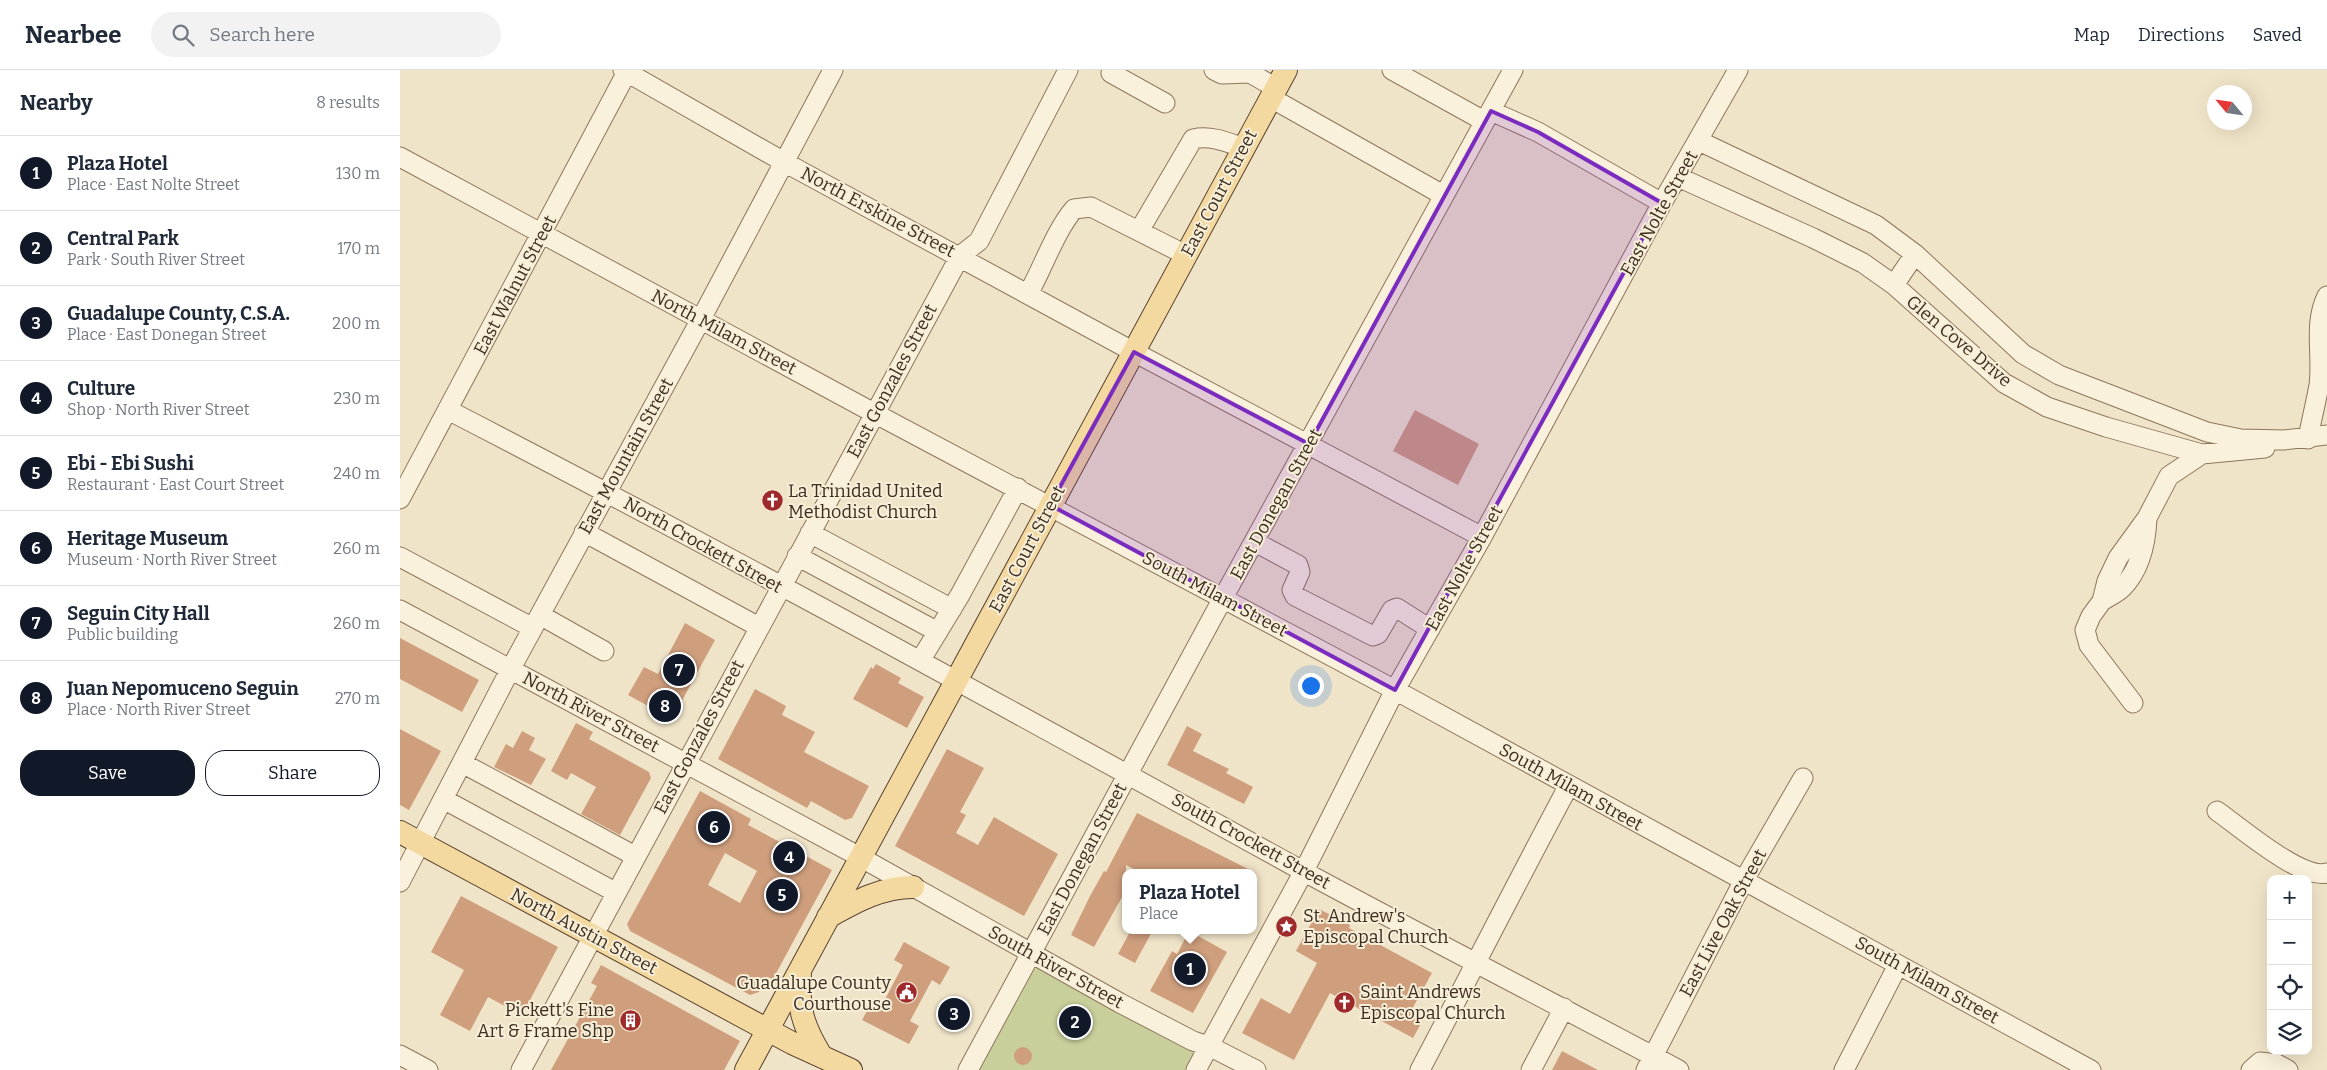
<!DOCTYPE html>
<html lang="en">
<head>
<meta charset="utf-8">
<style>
  :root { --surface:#fff; --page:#f2f2f3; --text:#1f2937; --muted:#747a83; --line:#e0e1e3; --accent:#111827 }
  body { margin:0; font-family:Bitter,serif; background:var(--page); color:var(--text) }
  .controls { position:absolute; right:15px; bottom:15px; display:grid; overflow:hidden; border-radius:10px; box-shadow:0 5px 20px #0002 }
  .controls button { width:45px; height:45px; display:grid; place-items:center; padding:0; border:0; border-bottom:1px solid var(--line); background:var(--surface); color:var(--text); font:25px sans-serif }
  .compass { position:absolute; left:1807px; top:15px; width:45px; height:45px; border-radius:50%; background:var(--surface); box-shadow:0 5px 20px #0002; rotate:299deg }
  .you { position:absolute; left:910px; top:615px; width:18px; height:18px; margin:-12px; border:4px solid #fff; border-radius:50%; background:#1a73e8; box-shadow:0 0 0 8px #1a73e833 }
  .badge { display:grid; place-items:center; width:32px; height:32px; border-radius:50%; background:var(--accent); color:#fff; font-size:16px; font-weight:700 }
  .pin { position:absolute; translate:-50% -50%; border:2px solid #fff; box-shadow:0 1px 5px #0006 }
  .popup { position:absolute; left:722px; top:799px; width:135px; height:65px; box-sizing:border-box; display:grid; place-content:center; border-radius:10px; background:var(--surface); filter:drop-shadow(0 1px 4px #0005); font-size:16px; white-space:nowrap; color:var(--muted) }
  .popup b { font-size:19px; color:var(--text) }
  .popup::after { content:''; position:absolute; left:50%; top:100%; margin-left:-10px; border:10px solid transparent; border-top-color:var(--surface) }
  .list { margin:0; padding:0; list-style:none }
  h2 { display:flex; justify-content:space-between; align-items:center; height:65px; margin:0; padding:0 20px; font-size:21px }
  h2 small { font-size:16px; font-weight:400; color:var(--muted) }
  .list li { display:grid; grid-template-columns:32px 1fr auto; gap:15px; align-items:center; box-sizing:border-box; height:75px; padding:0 20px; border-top:1px solid var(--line) }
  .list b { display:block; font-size:19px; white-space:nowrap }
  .list p { margin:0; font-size:16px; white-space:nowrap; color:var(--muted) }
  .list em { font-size:16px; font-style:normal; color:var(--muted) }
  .actions { display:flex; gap:10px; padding:15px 20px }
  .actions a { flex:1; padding:11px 0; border:1px solid var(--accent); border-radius:20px; text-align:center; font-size:18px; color:var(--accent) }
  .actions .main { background:var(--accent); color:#fff }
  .icon { flex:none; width:28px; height:28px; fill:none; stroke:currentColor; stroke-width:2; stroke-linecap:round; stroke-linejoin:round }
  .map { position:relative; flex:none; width:1927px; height:1000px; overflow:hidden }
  header { display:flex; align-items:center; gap:30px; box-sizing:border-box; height:70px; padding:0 25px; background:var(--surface); border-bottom:1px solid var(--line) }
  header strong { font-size:24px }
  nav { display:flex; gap:28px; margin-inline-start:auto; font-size:18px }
  .search { width:350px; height:45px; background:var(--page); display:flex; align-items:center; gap:12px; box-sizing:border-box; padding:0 18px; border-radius:28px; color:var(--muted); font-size:19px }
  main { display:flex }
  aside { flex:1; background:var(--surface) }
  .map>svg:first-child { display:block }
  .green { fill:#c9cf9b }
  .building { fill:#cf9f7d; fill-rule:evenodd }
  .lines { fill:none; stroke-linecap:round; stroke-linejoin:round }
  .minor-casing { stroke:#8d765c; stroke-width:21 }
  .major-casing { stroke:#5b4430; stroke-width:24 }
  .minor { stroke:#faf1dc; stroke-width:19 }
  .major { stroke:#f3d9a0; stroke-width:22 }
  .marked { fill:#7b2cbf; fill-opacity:0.2; stroke:#7b2cbf; stroke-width:4; stroke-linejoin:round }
  .labels { text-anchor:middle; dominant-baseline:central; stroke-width:4; stroke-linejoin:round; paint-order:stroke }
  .street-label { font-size:18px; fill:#3d2e20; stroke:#f7eed8 }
  .poi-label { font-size:18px; fill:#3d2e20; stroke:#f7eed8; text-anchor:start }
</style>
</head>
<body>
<header>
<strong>Nearbee</strong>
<div class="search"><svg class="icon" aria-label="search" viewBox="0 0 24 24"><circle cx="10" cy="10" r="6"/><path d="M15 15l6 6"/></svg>Search here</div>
<nav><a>Map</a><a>Directions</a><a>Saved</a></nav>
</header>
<main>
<aside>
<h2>Nearby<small>8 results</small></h2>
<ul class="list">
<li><span class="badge">1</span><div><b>Plaza Hotel</b><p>Place · East Nolte Street</p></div><em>130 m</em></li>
<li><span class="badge">2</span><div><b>Central Park</b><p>Park · South River Street</p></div><em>170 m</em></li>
<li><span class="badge">3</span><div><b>Guadalupe County, C.S.A.</b><p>Place · East Donegan Street</p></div><em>200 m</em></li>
<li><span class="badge">4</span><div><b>Culture</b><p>Shop · North River Street</p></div><em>230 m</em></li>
<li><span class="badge">5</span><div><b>Ebi - Ebi Sushi</b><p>Restaurant · East Court Street</p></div><em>240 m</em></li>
<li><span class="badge">6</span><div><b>Heritage Museum</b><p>Museum · North River Street</p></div><em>260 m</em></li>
<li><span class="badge">7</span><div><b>Seguin City Hall</b><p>Public building</p></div><em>260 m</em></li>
<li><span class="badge">8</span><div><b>Juan Nepomuceno Seguin</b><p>Place · North River Street</p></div><em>270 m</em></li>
</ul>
<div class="actions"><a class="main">Save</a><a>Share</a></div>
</aside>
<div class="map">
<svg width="1927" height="1000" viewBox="0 0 1927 1000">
  <rect width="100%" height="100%" fill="#f0e4c8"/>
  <path class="green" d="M631 884 809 976 796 1000H568Z"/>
  <path class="building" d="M1015 340 1079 374 1058 415 993 381Z
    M285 553 315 570 272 649 228 625 244 597 258 604Z
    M0 568 79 610 62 642 0 609Z
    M476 594 501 608 498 613 524 627 507 658 453 629 471 597 473 599Z
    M355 619 386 636 382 645 415 662 404 682 469 716 452 748 445 750 411 731 407 738 318 689Z
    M176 653 193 662 189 669 249 702 251 708 220 765 181 744 196 717 171 703 167 710 151 701Z
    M787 656 802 664 793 681 829 699 826 703 853 717 844 734 767 695Z
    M0 659 41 681 9 740 0 735Z
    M122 661 135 668 129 680 146 689 131 715 94 697 106 674 113 678Z
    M547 679 584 698 560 742 566 745 556 763 578 775 594 747 658 784 624 846 495 776Z
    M300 721 351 749 348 755 432 800 373 909 367 907 359 922 350 925 230 861 227 854ZM325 783 357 801 340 833 308 815Z
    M737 743 856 803H741L726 795V820L694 877 671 865 690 826 704 801 706 802Z
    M61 826 158 877 122 945 88 927 70 961 40 945 64 900 31 882Z
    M919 839 950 855 949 858 1032 903 1011 941V944L1023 950 1013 968 930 923 894 990 842 963 861 928 890 944 917 893 896 881Z
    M731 860H753L735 893 718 884Z
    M789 861 827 882 793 943 750 921 772 881 777 884Z
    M504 872 550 897 540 915 532 910 510 951 519 956 509 974 462 950 473 930 482 935 503 895 494 890Z
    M201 895 340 971 324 1000H151L197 916 191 913Z
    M614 986a9 9 0 1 1 18 0a9 9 0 1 1-18 0Z
    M1162 981 1198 1000H1152Z"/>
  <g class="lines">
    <defs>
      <path id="minor" d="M223 0 384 92 734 282 1082 467
        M712 0 711 3 765 33
        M814 0 822 4 850 3 876 18
        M992 0 1084 51
        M871 28 1043 125
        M1091 41 1138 62 1262 133
        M1299 71 1476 155 1515 184 1623 284 1659 305 1807 362 1841 369 1884 370 1927 365
        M0 87 474 343 995 620 1691 1000
        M1278 107 1413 168 1463 193 1494 215 1604 313 1647 337 1706 357 1802 384 1865 378
        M739 161 793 69C811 65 827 72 844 78
        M1494 215 1515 184
        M628 224C644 196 654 163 674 139L691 137 786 185
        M48 340C335 488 618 644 901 800 1026 868 1154 933 1279 1000
        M1908 369C1911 351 1916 333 1919 315 1923 285 1913 254 1927 226
        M0 429 228 0
        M184 462 359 557
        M410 463 552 539
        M855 472 898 495 900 502 892 520 895 526 973 566 978 564 992 540 997 538 1030 559
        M397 486 538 562
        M0 487 133 558
        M1702 531C1708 527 1717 523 1722 518 1741 499 1746 473 1747 448
        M0 540 460 787 720 933 793 971 809 976 856 1000
        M140 545 204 581
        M520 591 560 525 618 418
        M1733 633 1689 575 1685 560 1691 546 1702 531 1707 511 1718 488 1747 448 1769 406 1802 384
        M62 693 235 786
        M43 729 215 822
        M1817 741C1840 757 1901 810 1927 803
        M0 812 110 600 301 249 433 0
        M0 985 28 1000
        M121 1000 560 186 579 171 668 0
        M568 1000 823 528 1113 0
        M796 1000 904 801 995 620 1082 467 1262 133 1338 0
        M1020 1000C1070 905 1118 810 1169 715
        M1131 1000 1164 938
        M1246 1000 1344 810 1403 708
        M1444 1000 1498 895
        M1851 1000 1860 992 1877 994 1888 1000"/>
      <path id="major" d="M0 762 392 973 451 1000
        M428 847C455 832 481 817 513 817
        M400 902C398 938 402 954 420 984
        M346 1000 886 0"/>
    </defs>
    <use href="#minor" class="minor-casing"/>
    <use href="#major" class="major-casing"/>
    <use href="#minor" class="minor"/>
    <use href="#major" class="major"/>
  </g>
  <path class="marked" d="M1091 41 1138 62 1262 133 995 620 650 435 734 282 909 374Z"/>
  <defs>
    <symbol id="church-disc" viewBox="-11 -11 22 22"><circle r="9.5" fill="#9e2a2b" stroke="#f7eed8"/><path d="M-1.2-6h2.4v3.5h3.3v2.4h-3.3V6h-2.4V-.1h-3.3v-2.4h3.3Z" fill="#fff"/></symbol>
    <symbol id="sight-disc" viewBox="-11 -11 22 22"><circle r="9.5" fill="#9e2a2b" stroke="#f7eed8"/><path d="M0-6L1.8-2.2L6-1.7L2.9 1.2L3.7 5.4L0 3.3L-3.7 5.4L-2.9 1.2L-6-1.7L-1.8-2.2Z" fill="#fff"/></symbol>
    <symbol id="civic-disc" viewBox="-11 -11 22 22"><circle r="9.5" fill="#9e2a2b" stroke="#f7eed8"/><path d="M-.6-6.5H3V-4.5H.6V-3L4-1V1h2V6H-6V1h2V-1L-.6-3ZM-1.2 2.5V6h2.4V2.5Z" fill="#fff"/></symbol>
    <symbol id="building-disc" viewBox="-11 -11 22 22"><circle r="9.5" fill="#9e2a2b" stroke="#f7eed8"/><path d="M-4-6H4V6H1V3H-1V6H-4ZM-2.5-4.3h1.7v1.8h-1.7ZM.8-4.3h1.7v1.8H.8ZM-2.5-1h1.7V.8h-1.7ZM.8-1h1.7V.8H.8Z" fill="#fff"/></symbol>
  </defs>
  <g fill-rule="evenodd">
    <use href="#church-disc" x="360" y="418" width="25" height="25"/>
    <use href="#sight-disc" x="874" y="844" width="25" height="25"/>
    <use href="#civic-disc" x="494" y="910" width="25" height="25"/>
    <use href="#church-disc" x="932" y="920" width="25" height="25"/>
    <use href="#building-disc" x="218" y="938" width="25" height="25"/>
  </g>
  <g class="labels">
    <g class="street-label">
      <text transform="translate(819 123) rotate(-62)">East Court Street</text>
      <text transform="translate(478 142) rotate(28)">North Erskine Street</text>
      <text transform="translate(1259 143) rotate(-61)">East Nolte Street</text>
      <text transform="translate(115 215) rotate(-62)">East Walnut Street</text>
      <text transform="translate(324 262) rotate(28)">North Milam Street</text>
      <text transform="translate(1559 271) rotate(40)">Glen Cove Drive</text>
      <text transform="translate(492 311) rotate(-62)">East Gonzales Street</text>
      <text transform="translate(226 386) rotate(-61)">East Mountain Street</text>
      <text transform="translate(876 434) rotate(-61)">East Donegan Street</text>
      <text transform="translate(303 475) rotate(29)">North Crockett Street</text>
      <text transform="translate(627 479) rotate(-62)">East Court Street</text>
      <text transform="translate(1064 498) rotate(-61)">East Nolte Street</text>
      <text transform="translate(815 524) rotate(28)">South Milam Street</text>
      <text transform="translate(191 642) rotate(28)">North River Street</text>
      <text transform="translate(299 667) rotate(-62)">East Gonzales Street</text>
      <text transform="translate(1171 717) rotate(29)">South Milam Street</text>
      <text transform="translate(851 771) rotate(29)">South Crockett Street</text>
      <text transform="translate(682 789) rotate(-62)">East Donegan Street</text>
      <text transform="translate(1323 853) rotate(-62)">East Live Oak Street</text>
      <text transform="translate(184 861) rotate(28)">North Austin Street</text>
      <text transform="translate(656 897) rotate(29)">South River Street</text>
      <text transform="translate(1527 910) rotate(29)">South Milam Street</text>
    </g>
    <g class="poi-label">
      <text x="388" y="421">La Trinidad United<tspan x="388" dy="21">Methodist Church</tspan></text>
      <text x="903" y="846">St. Andrew's<tspan x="903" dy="21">Episcopal Church</tspan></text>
      <text x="491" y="913" text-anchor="end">Guadalupe County<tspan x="491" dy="21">Courthouse</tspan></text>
      <text x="960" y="922">Saint Andrews<tspan x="960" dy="21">Episcopal Church</tspan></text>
      <text x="214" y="940" text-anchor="end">Pickett's Fine<tspan x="214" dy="21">Art &amp; Frame Shp</tspan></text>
    </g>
  </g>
</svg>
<div class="controls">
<button>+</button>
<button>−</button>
<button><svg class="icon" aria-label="locate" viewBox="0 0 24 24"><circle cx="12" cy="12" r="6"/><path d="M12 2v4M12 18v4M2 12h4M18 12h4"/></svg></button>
<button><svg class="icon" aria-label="layers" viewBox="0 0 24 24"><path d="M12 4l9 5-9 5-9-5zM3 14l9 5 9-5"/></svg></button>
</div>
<svg class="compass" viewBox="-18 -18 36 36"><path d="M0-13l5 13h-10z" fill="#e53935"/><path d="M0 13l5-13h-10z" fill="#747a83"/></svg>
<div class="you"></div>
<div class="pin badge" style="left:790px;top:899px">1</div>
<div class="popup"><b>Plaza Hotel</b>Place</div>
<div class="pin badge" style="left:675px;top:952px">2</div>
<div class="pin badge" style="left:554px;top:944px">3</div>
<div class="pin badge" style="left:389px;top:787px">4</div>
<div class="pin badge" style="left:382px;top:825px">5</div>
<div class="pin badge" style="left:314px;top:757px">6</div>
<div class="pin badge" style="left:279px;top:600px">7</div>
<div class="pin badge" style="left:265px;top:636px">8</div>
</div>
</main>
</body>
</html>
